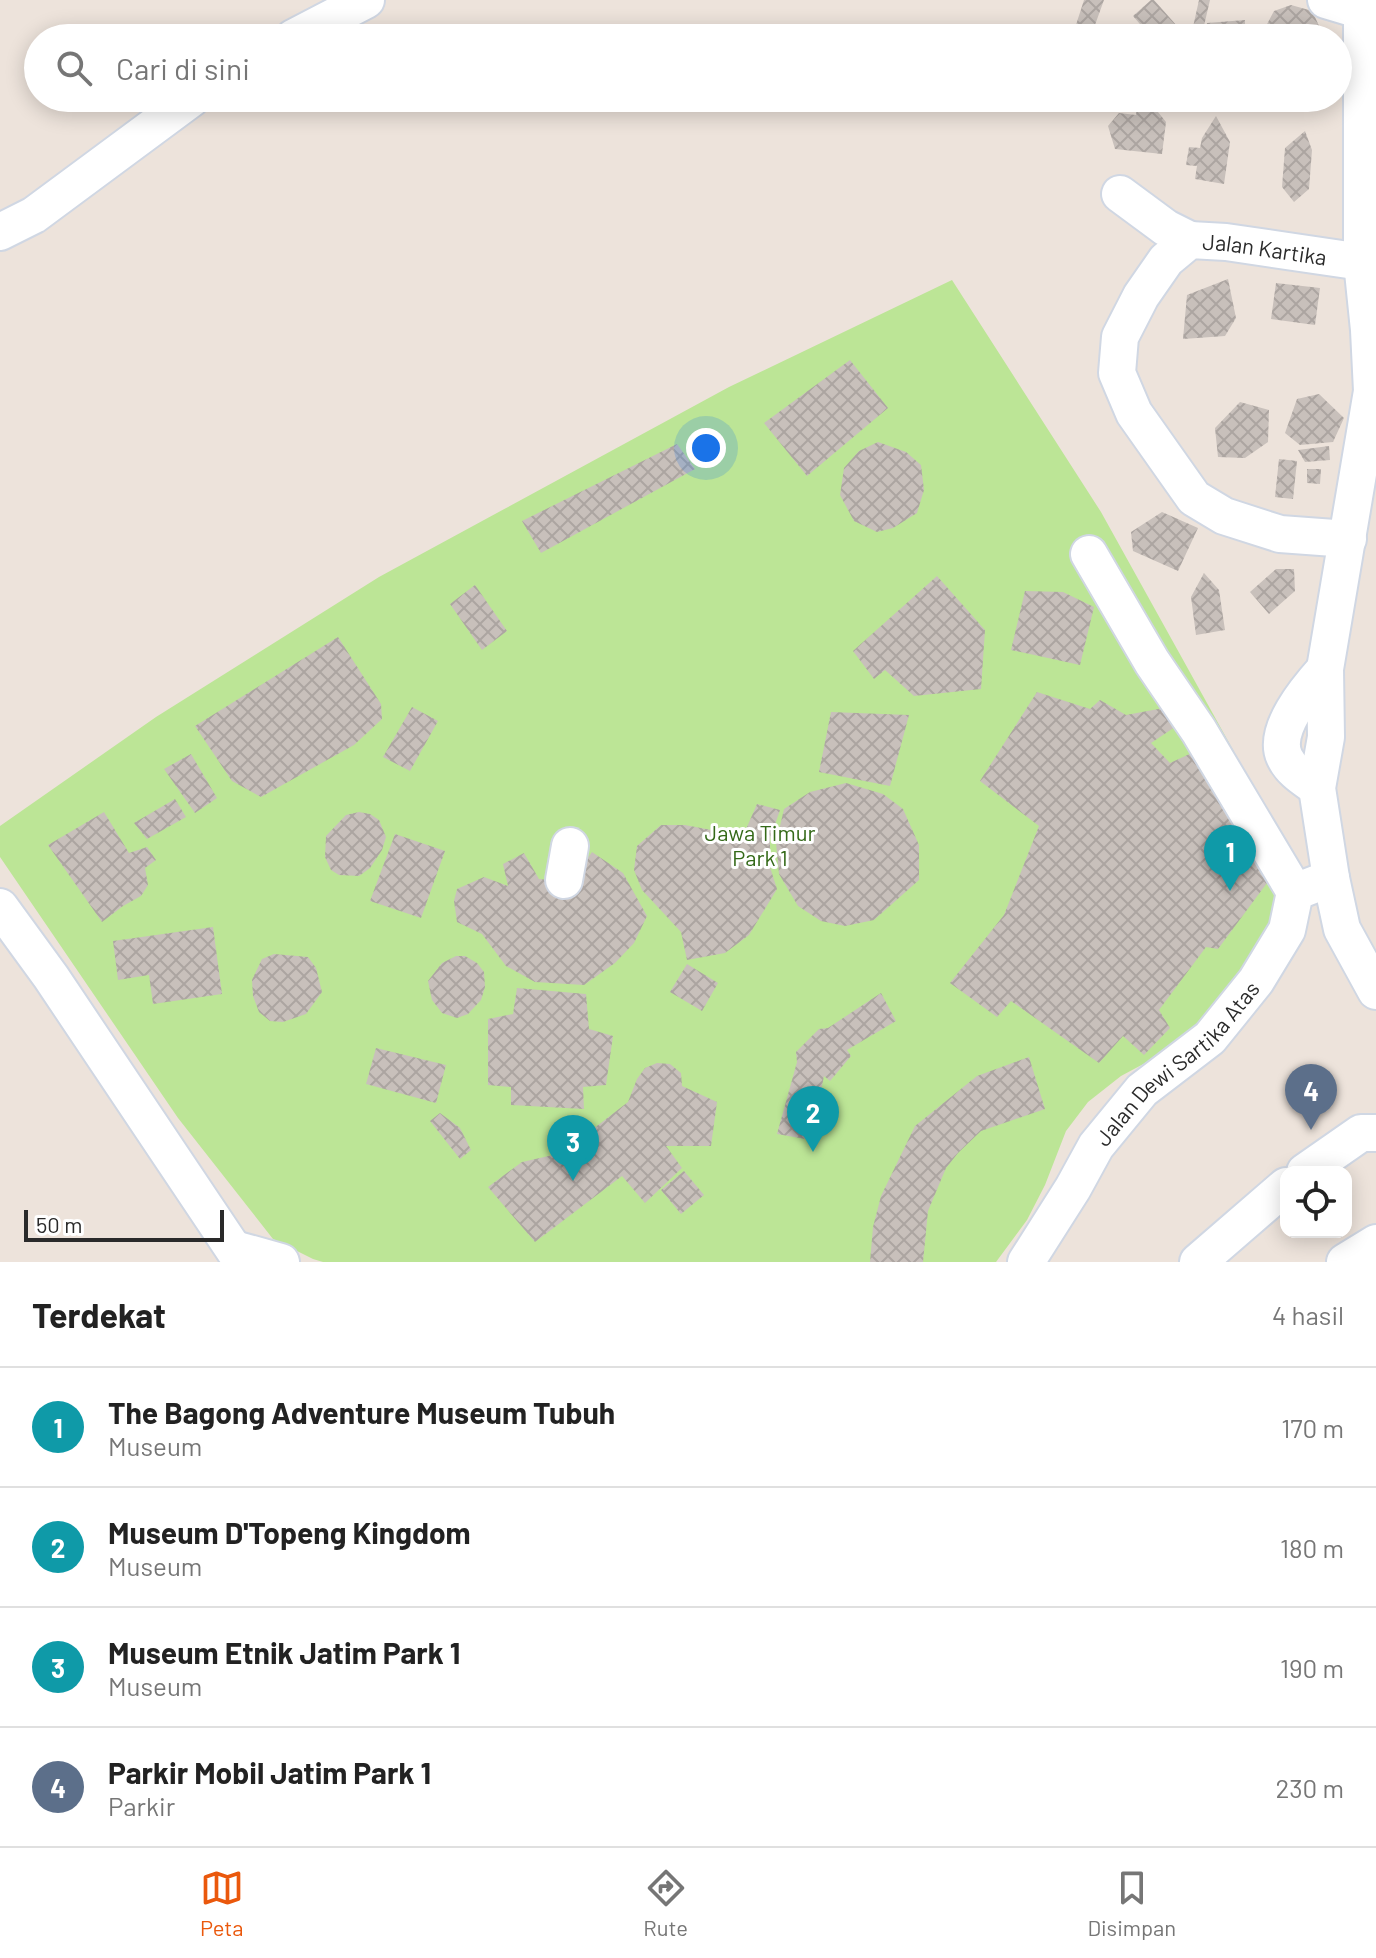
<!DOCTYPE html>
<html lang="id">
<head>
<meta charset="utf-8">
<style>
  :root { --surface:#fff; --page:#f6f6f6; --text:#222; --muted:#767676; --line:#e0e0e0; --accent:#ea580c }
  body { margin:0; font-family:Barlow,sans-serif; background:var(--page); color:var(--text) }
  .controls { position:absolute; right:24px; bottom:24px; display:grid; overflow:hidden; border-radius:16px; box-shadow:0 4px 20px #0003 }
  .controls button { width:72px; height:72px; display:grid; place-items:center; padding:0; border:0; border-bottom:2px solid var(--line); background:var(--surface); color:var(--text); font:40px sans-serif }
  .scale { position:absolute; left:24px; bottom:20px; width:200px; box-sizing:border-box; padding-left:8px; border:4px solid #2a2a2a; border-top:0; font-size:22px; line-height:28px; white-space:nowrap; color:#2a2a2a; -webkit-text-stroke:6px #fff; paint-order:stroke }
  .you { position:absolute; left:706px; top:448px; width:28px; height:28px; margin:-20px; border:6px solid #fff; border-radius:50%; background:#1a73e8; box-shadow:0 0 0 12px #1a73e833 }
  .badge { display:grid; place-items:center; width:52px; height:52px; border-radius:50%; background:var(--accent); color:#fff; font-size:26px; font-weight:700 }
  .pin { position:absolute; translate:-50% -66px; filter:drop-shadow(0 2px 4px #0008) }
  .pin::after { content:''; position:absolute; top:42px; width:28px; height:24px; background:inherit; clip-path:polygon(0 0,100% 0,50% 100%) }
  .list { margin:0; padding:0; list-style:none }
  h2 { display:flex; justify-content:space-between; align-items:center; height:104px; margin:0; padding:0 32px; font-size:34px }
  h2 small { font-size:26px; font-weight:400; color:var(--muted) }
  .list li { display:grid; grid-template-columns:52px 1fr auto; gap:24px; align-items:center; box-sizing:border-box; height:120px; padding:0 32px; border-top:2px solid var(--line) }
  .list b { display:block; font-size:30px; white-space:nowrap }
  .list p { margin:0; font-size:26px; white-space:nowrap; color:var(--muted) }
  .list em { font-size:26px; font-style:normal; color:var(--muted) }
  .icon { flex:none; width:44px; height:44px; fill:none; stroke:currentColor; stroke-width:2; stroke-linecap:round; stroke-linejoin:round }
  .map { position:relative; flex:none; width:1376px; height:1262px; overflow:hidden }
  .search { position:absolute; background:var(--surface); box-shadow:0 4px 20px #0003; left:24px; right:24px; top:24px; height:88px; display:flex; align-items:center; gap:20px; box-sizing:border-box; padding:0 28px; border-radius:44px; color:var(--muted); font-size:30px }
  .sheet { height:584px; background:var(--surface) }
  nav { display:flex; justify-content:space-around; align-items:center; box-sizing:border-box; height:112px; border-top:2px solid var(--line); background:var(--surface); font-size:22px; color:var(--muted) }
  nav a { display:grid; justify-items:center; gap:4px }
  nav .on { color:var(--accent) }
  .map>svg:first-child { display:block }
  .green { fill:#bce596 }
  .building { fill:url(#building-cross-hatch) }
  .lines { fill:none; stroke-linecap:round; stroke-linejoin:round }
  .minor-casing { stroke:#d0d7e3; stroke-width:40 }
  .minor { stroke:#fff; stroke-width:36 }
  .labels { text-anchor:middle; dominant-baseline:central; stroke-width:6; stroke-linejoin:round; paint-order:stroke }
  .street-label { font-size:22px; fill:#2a2a2a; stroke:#fff }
  .park-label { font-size:22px; fill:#346918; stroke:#fff }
</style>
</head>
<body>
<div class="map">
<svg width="1376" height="1262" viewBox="0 0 1376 1262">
  <defs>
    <pattern id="building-cross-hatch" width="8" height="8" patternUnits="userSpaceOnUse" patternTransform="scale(2)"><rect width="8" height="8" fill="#c8c0bb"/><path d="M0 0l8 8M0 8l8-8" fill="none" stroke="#aca5a1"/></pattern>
  </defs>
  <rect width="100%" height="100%" fill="#ede3db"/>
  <path class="green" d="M952 280 1101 512 1293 858 1272 917 1230 997 1175 1047 1121 1076 1088 1102 1066 1131 1045 1185 1027 1220 996 1262H323L313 1259 273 1239 178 1118 0 857V826L156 717 379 577 729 387Z"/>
  <path class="building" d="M1084 0H1104L1091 36 1074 31Z
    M1151 0H1154L1185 35 1181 38H1152L1133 16Z
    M1199 0H1210L1203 30 1193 27Z
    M1291 5 1309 10 1315 17 1319 26 1318 38H1266L1265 28 1274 11Z
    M1245 20V38H1205L1207 23Z
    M1137 105 1154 107 1166 122 1162 154 1115 149 1108 126 1119 113 1136 115Z
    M1216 116 1230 142 1224 184 1195 179 1197 166 1186 165 1189 147 1200 148 1202 138Z
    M1305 131 1312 150 1309 189 1294 202 1282 187 1285 148Z
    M1228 279 1236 318 1225 336 1183 339 1187 295Z
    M1276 283 1320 288 1315 325 1271 319Z
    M850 360 888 408 807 476 764 423Z
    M1319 394 1344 418 1333 442 1300 445 1285 433 1297 399Z
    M1240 402 1269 410 1268 442 1245 458 1218 457 1215 428Z
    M878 442 906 452 921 465 924 490 917 513 893 528 877 532 854 521 840 495 844 468 859 451Z
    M677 444 695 469 541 553 522 521Z
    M1329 446 1330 460 1305 462 1298 450Z
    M1279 459 1297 461 1293 499 1275 497Z
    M1307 469H1321L1320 484 1307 483Z
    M1162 512 1198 528 1178 571 1133 551 1131 532Z
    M1276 569H1294L1295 591 1269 614 1250 592Z
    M1204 573 1219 590 1225 630 1196 635 1191 597Z
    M937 576 985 630 981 689 914 696 885 670 874 679 853 651Z
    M475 585 507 631 482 650 450 604Z
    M1025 591 1063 592 1094 607 1080 665 1011 650Z
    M338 637 381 704 382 719 354 745 261 797 232 781 195 726Z
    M1037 692 1090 709 1100 700 1126 715 1169 707 1175 727 1151 743 1170 763 1196 751 1273 875 1218 949 1206 947 1159 1010 1170 1028 1144 1055 1123 1036 1099 1063 1011 1001 997 1017 950 983 1004 915 1039 826 980 781Z
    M412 707 438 721 410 771 383 757Z
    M831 712 909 715 890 786 819 772Z
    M191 754 217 798 195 813 164 769Z
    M846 783 883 794 903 809 919 845V880L874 920 845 926 821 921 798 906 779 874 776 843 784 809 810 792Z
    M175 799 186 817 147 839 134 823Z
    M757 804 780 810 770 839V867L777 889 749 935 725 953 687 960 681 932 642 890 634 870 637 846 661 825H685L743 836Z
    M104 812 129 853 147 847 156 860 145 868 148 885 141 896 123 906 102 922 48 845Z
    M359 812 370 814 379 820 386 837 382 850 370 868 359 876 339 875 331 870 325 857 326 836 346 815Z
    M395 834 445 851 421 918 370 901Z
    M592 852 623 873 647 916 634 943 615 963 584 985 535 982 506 966 482 934 457 922 454 901 457 889 484 877 508 886 503 864 524 853 539 879 571 882Z
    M213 927 222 994 153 1004 149 975 118 980 113 941Z
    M274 954 308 957 316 968 322 992 306 1014 283 1022 270 1021 259 1012 253 996 252 980 262 959Z
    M456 956H465L477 963 484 972 485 987 481 1000 468 1014 457 1018 442 1013 432 1000 428 981 442 963Z
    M687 964 718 983 702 1011 670 992Z
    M517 988 586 994 589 1029 613 1036 606 1085 583 1087 584 1109 511 1105V1087L488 1085V1019L513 1014Z
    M881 993 896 1021 847 1050 851 1056 830 1081 824 1076 811 1140 777 1134 797 1062 796 1052 819 1029 828 1028Z
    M376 1048 446 1065 436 1103 366 1084Z
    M1029 1057 1045 1109 981 1131 958 1153 946 1168 928 1211 923 1262H870L873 1227 881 1196 915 1126 977 1076Z
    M657 1063 670 1064 681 1073 682 1086 717 1102 711 1146H666L682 1168 645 1203 622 1176 535 1242 488 1187 522 1162 562 1153 628 1102 637 1079 645 1068Z
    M440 1113 460 1128 471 1150 460 1159 430 1121Z
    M684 1171 704 1195 681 1214 661 1190Z"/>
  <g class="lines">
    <defs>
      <g id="minor">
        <path d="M1326 0 1376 15"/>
        <path d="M1362 0V262L1369 330 1372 391 1325 669 1326 737 1317 788 1331 878 1342 929 1376 991"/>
        <path d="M293 38 366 0"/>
        <path d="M1120 194 1166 228 1190 240"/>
        <path d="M0 232 34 215 192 98"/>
        <path id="s1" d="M1348 539 1280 534 1224 516 1194 498 1134 413 1117 373 1120 337 1141 296 1166 260 1190 240 1226 242 1362 262"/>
        <path d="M1089 554 1152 662 1199 731 1295 892"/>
        <path d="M1317 788C1305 779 1292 772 1285 758 1271 731 1308 688 1325 669"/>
        <path d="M564 880 570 846"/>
        <path d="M0 907 51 977 242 1262"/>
        <path d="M1305 1172 1361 1133H1376"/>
        <path d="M234 1249 281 1262"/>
        <path id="s2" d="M1026 1262 1073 1188 1096 1146 1142 1090 1210 1038 1256 981 1287 930 1295 892 1331 878"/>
        <path d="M1198 1262 1286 1186"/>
        <path d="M1345 1262 1376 1243"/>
      </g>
    </defs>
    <use href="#minor" class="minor-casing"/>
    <use href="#minor" class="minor"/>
  </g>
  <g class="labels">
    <g class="street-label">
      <text stroke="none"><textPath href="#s1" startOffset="542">Jalan Kartika</textPath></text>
      <text stroke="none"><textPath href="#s2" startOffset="252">Jalan Dewi Sartika Atas</textPath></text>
    </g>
    <g class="park-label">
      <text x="760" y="832">Jawa Timur<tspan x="760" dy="25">Park 1</tspan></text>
    </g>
  </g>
</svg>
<div class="controls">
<button><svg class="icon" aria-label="locate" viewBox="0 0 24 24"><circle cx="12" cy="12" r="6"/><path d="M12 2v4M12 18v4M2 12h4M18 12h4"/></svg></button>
</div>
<div class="scale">50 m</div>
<div class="you"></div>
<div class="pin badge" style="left:1230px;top:891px;background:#0f9aa8">1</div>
<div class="pin badge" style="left:813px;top:1152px;background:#0f9aa8">2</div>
<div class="pin badge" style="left:573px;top:1181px;background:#0f9aa8">3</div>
<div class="pin badge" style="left:1311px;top:1130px;background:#5c6f8a">4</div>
<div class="search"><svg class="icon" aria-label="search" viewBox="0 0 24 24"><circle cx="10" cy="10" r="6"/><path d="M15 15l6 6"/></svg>Cari di sini</div>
</div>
<section class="sheet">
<h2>Terdekat<small>4 hasil</small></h2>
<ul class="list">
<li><span class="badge" style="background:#0f9aa8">1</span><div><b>The Bagong Adventure Museum Tubuh</b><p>Museum</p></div><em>170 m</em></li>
<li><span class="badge" style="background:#0f9aa8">2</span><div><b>Museum D'Topeng Kingdom</b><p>Museum</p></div><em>180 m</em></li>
<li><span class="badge" style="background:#0f9aa8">3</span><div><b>Museum Etnik Jatim Park 1</b><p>Museum</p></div><em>190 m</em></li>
<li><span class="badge" style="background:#5c6f8a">4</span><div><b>Parkir Mobil Jatim Park 1</b><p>Parkir</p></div><em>230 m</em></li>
</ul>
</section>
<nav>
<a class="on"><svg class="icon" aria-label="map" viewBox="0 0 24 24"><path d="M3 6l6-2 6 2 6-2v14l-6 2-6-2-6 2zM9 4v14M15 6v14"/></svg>Peta</a>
<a><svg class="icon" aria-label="directions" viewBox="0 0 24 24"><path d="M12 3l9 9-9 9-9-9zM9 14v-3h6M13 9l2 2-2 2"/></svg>Rute</a>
<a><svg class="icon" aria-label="saved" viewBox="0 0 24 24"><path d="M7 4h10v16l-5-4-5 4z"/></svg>Disimpan</a>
</nav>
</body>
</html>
